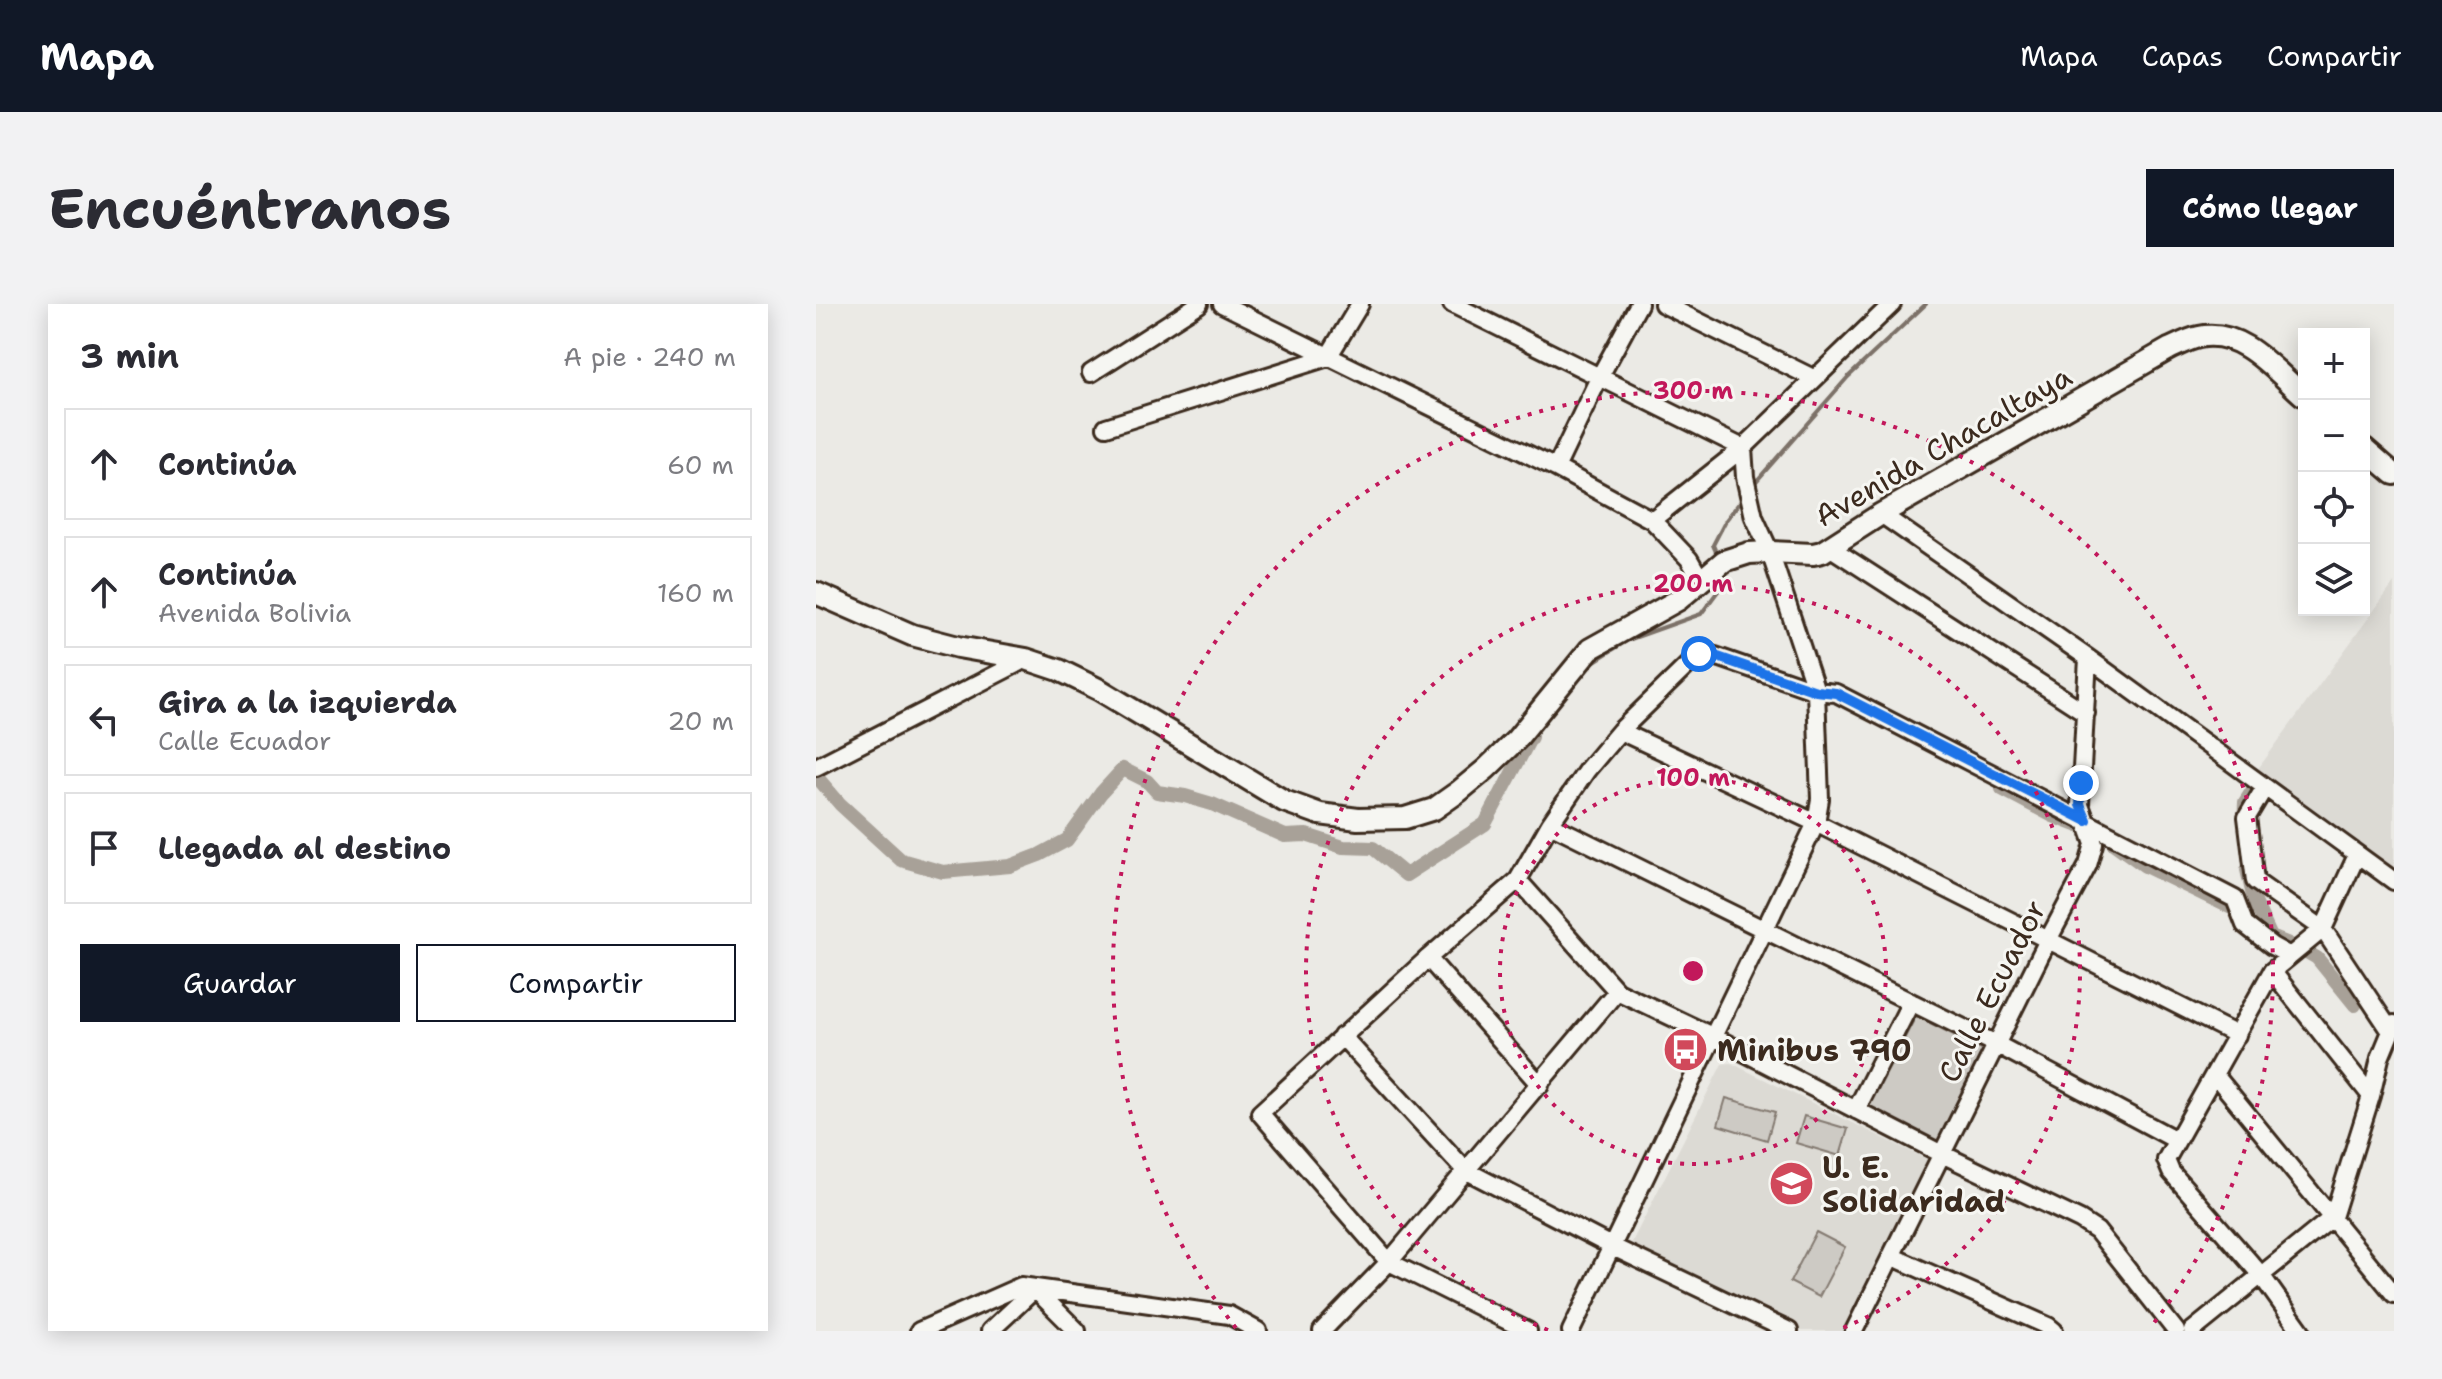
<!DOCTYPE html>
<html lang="es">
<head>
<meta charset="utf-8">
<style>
  :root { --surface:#fff; --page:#f2f2f3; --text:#2b2b33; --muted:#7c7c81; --line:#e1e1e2; --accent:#111827 }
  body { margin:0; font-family:"Shantell Sans",sans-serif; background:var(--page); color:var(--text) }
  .controls { position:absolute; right:24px; top:24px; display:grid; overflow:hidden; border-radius:0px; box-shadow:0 4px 20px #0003 }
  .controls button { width:72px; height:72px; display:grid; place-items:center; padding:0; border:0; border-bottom:2px solid var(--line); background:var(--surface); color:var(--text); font:40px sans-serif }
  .stop { position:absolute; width:24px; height:24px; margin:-18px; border:6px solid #1a73e8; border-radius:50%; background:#fff }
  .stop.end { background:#1a73e8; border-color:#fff; box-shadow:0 2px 8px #0008 }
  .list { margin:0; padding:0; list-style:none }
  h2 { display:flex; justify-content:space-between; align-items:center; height:104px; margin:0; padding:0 32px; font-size:34px }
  h2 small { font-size:26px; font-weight:400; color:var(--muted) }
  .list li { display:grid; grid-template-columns:52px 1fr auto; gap:24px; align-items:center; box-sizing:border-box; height:112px; margin:0 16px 16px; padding:0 16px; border:2px solid var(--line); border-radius:0px }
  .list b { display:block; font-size:30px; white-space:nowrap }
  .list p { margin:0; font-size:26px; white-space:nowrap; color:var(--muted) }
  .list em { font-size:26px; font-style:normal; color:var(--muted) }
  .actions { display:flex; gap:16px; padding:24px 32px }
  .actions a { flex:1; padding:18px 0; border:2px solid var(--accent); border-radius:0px; text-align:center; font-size:28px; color:var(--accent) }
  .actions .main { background:var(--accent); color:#fff }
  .icon { flex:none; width:44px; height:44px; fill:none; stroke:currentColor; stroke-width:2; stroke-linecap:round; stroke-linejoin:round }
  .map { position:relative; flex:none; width:1578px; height:1027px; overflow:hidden; border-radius:0px }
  header { display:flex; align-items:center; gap:48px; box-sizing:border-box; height:112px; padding:0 40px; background:var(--accent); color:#fff }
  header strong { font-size:38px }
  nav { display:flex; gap:44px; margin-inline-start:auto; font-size:28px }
  .intro { display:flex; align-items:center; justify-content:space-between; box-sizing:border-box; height:192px; padding:0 48px }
  h1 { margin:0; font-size:56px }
  .button { padding:20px 36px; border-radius:0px; background:var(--accent); color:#fff; font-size:28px; font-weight:700 }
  main { display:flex; gap:48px; padding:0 48px }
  aside { flex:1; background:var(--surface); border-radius:0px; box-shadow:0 4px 20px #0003 }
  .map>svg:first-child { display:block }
  .built { fill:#dcdad4 }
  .green { fill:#cdcac4; stroke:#847a71; stroke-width:2 }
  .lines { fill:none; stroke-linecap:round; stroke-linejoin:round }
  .stream { stroke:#7c7167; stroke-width:4 }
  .canal { stroke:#a8a198; stroke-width:14 }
  .minor-casing { stroke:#3b2a1e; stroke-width:22 }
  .tertiary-casing { stroke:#3b2a1e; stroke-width:26 }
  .minor { stroke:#f6f6f2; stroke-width:16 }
  .tertiary { stroke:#f6f6f2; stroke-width:20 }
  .route { stroke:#1a73e8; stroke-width:10 }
  .ring { fill:none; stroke:#c2185b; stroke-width:4; stroke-dasharray:4 8 }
  .labels { text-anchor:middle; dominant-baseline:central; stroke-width:6; stroke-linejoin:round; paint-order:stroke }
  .street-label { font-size:30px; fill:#3b2a1e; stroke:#f6f6f2 }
  .poi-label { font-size:30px; font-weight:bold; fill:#3b2a1e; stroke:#f6f6f2; text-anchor:start }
  .centre { fill:#c2185b; stroke:#f6f6f2; stroke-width:4 }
  .ring-label { font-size:24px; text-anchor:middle; font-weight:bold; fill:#c2185b; stroke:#f6f6f2; stroke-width:6; stroke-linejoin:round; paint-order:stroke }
</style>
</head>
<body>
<header>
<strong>Mapa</strong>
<nav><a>Mapa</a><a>Capas</a><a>Compartir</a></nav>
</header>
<div class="intro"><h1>Encuéntranos</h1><a class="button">Cómo llegar</a></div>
<main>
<aside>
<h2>3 min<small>A pie · 240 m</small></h2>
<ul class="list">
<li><svg class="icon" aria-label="ahead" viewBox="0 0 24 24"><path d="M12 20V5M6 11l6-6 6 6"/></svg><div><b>Continúa</b></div><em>60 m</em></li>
<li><svg class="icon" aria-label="ahead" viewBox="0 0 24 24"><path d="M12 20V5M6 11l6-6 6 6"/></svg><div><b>Continúa</b><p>Avenida Bolivia</p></div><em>160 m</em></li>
<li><svg class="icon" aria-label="left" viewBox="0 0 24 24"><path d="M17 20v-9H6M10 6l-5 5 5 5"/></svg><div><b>Gira a la izquierda</b><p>Calle Ecuador</p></div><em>20 m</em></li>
<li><svg class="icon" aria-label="arrive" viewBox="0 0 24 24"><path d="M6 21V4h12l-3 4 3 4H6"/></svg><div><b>Llegada al destino</b></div></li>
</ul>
<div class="actions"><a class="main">Guardar</a><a>Compartir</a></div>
</aside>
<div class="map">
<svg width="1578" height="1027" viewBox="0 0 1578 1027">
  <rect width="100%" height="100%" fill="#ebeae5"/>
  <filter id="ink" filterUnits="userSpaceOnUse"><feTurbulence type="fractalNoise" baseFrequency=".0125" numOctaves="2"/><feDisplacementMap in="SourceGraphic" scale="16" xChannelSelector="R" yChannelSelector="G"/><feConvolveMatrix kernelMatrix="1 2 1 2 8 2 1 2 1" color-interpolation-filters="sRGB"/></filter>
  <g filter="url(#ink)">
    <path class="built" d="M1578 279V568L1439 469Z
      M915 759 1110 855 1113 863 1032 1027H985L820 946 816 938 906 760Z"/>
    <path class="green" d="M1100 712 1170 747 1123 841 1052 805Z
      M910 794 959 808 951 836 902 821Z
      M988 812 1032 825 1024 852 980 839Z
      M1000 928 1029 943 1003 993 974 978Z"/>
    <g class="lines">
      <path class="stream" d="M937 181 1032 73 1110 0
        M903 255 897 241 910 216 927 194
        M774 360 812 336 885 310 911 275 908 267"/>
      <path class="canal" d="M0 472 24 500 85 556 127 568 194 562 223 551 251 536 285 489 307 465 331 477 341 488 369 492 396 500 469 532 490 531 527 543 557 544 590 571 669 520 715 433
        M1186 485 1237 512 1268 524
        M1428 518 1429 498 1442 478
        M1297 539 1329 562 1430 611
        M1431 566 1438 596 1455 633
        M1446 625 1455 633 1473 640
        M1487 646 1501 654 1539 701"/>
      <defs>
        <path id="minor" d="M406 0 740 164 836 216 873 255 885 276
          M636 0 927 144 929 173 938 213 954 248 1000 387 1004 495 1000 519 755 1027
          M847 0 997 74
          M275 69 383 0
          M290 123 512 53 544 0
          M740 164 783 74 823 0
          M1065 210 1272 354 1578 577
          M836 216 927 144 1076 0
          M1015 244 1270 409
          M804 427 1000 519 1421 731
          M0 463 210 355
          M1449 483 1431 513 1439 577 1507 625 1574 726
          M734 520 1180 740 1360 836
          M702 576 801 687 898 733 1126 850 1264 916 1281 927 1360 1027
          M612 654 724 781
          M1456 667 1555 792
          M526 732 649 866 795 942 973 1027
          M1399 771 1578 990
          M1040 806 1095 698
          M1075 952 1232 1022 1238 1027
          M219 985 261 1027
          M103 1027 205 982 413 1011 442 1027
          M174 1027 219 985
          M506 1027 573 958 801 687
          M712 1027 573 958 444 809 612 654 702 576 734 520 771 466 804 427 883 350 899 352 1000 387 1020 389 1419 595 1429 621 1456 642 1474 652
          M1038 1027 1232 636 1272 561 1278 540 1264 501 1272 354
          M1376 1027 1517 913 1555 792 1564 754 1578 720
          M1485 1027 1445 971 1355 868 1350 856 1456 667 1507 625 1541 551"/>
        <path id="tertiary" d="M1548 144 1578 170
          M0 289 96 331 142 343 210 355 243 366 284 386 468 497 504 510 542 515 589 514 618 505 642 488 670 465 700 436 774 345 862 296 908 257 933 249 954 248 997 250 1006 248 1065 210 1353 45C1362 41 1373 35 1383 33 1426 24 1458 66 1488 92"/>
      </defs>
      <use href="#minor" class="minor-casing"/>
      <use href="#tertiary" class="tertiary-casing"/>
      <use href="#minor" class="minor"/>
      <use href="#tertiary" class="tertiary"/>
    </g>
  </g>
  <g class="lines" filter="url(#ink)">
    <path class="route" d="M883 350 899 352 1000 387 1020 389 1271 517 1264 501 1265 479"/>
  </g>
  <g class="ring">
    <circle cx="877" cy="667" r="193"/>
    <path d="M732 1026A387 387 0 1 1 1022 1026"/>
    <path d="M420 1024A580 580 0 1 1 1334 1024"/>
  </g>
  <defs>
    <symbol id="bus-disc" viewBox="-11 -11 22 22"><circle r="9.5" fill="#d1495b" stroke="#f6f6f2"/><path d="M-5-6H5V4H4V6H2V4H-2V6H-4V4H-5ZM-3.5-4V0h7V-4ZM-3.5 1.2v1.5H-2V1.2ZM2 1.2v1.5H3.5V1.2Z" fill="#fff"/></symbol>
    <symbol id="school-disc" viewBox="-11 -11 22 22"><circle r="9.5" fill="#d1495b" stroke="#f6f6f2"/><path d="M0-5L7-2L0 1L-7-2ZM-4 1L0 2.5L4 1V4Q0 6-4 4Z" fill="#fff"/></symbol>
  </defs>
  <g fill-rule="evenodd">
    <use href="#bus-disc" x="844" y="720" width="51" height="51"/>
    <use href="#school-disc" x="950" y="854" width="51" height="51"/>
  </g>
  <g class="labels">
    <g class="street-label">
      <text transform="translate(1127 142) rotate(-30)">Avenida Chacaltaya</text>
      <text transform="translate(1176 687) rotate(-63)">Calle Ecuador</text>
    </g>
    <g class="poi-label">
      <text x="901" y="746">Minibus 790</text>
      <text x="1006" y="863">U. E.<tspan x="1006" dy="34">Solidaridad</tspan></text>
    </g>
  </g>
  <circle cx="877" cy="667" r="12" class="centre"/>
  <g class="ring-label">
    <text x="877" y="95">300 m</text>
    <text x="877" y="288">200 m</text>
    <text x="877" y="482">100 m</text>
  </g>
</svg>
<div class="controls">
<button>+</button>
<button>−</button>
<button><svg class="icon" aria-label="locate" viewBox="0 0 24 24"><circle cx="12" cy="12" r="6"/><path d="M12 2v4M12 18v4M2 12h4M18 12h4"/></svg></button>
<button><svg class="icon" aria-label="layers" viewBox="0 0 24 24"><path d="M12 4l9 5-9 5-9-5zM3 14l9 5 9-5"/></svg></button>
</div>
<div class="stop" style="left:883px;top:350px"></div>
<div class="stop end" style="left:1265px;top:479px"></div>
</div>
</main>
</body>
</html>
